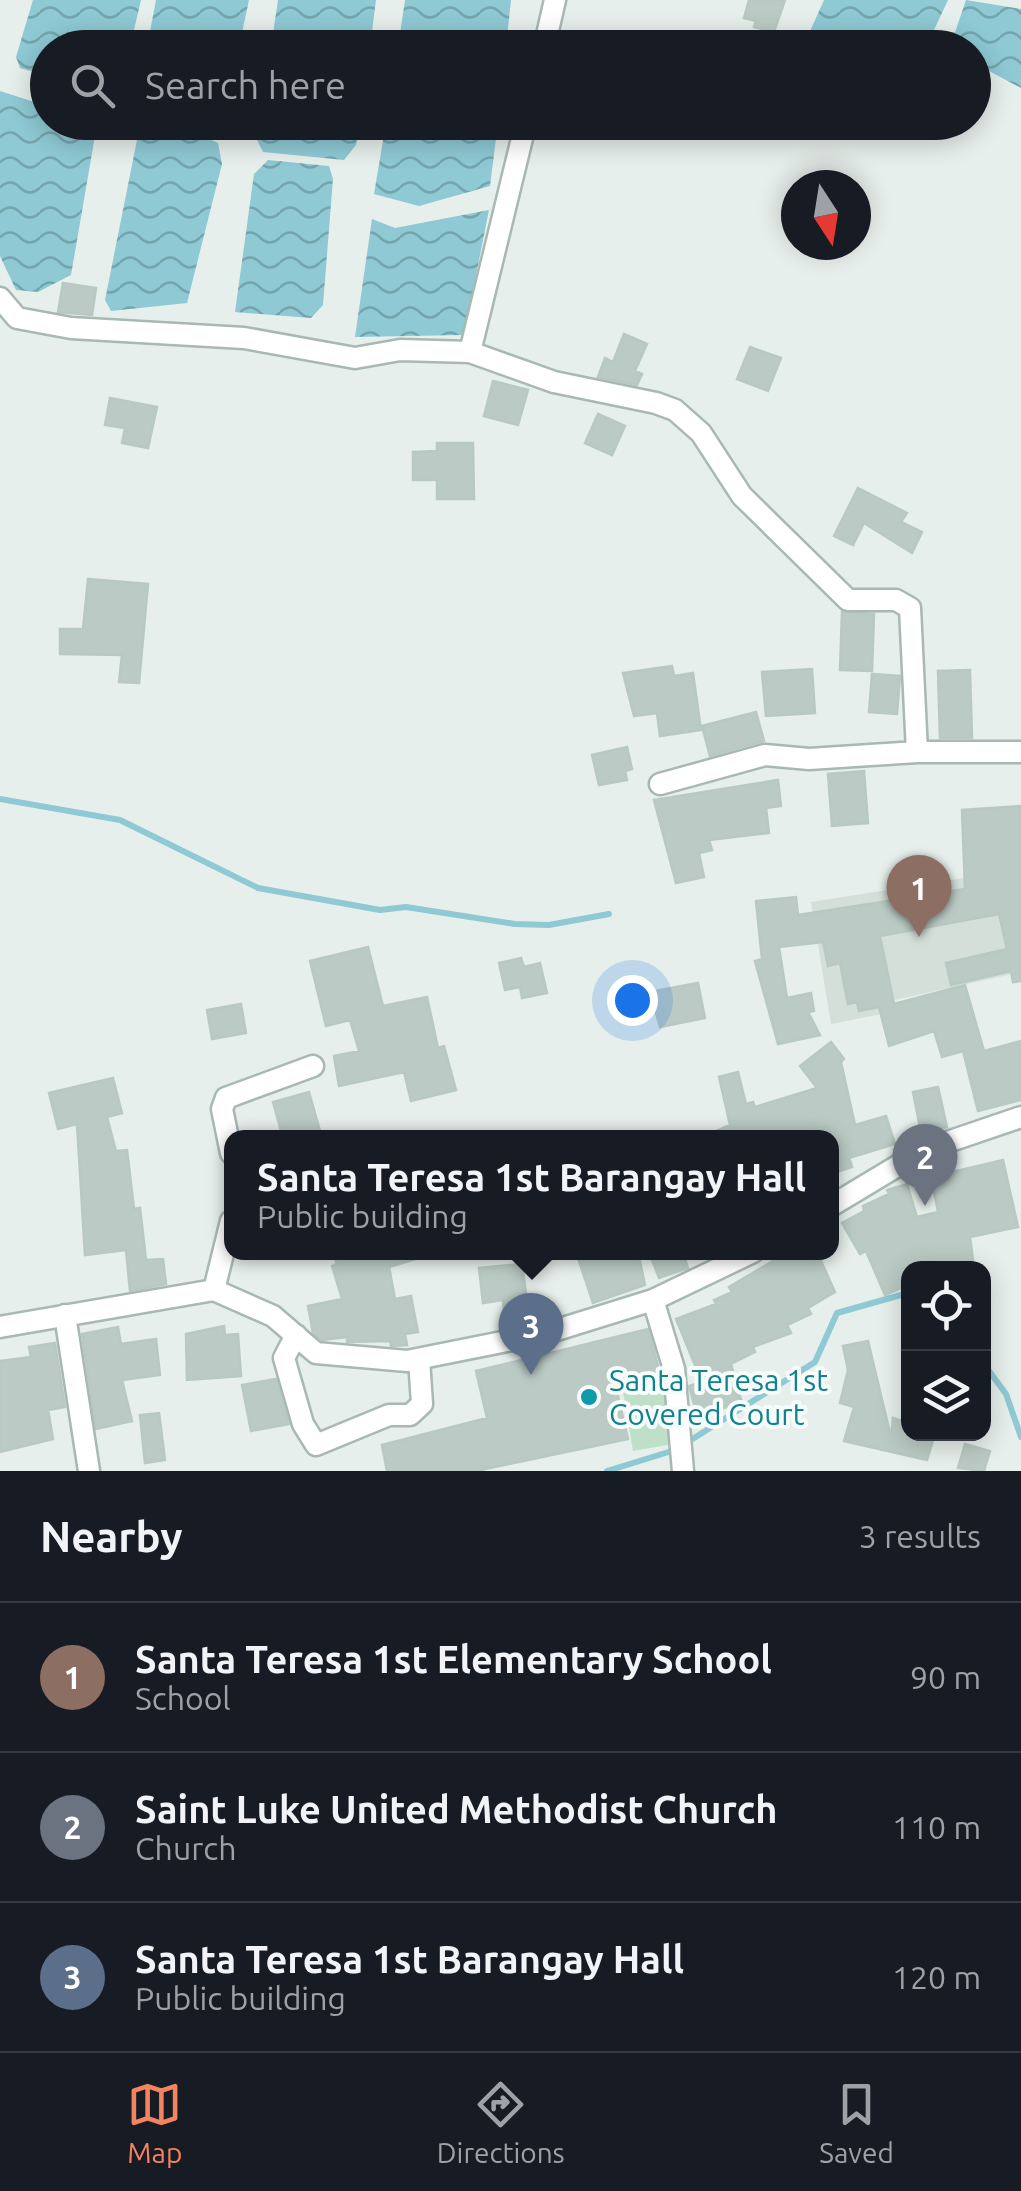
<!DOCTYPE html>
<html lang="en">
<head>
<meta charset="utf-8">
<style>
  :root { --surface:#171b24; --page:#242831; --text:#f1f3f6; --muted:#9ea1a6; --line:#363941; --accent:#f4845f }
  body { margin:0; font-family:Ubuntu,sans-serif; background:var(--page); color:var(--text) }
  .controls { position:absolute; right:30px; bottom:30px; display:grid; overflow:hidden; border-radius:20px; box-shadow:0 5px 25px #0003 }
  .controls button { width:90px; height:90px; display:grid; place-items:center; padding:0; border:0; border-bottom:2px solid var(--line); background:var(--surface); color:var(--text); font:50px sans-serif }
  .compass { position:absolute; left:781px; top:170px; width:90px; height:90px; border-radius:50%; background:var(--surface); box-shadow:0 5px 25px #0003; rotate:168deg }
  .you { position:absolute; left:632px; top:1000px; width:35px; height:35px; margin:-25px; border:8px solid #fff; border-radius:50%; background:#1a73e8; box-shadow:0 0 0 15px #1a73e833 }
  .badge { display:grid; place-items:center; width:65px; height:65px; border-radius:50%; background:var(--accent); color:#fff; font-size:32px; font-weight:700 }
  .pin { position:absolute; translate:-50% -82px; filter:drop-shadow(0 2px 5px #0008) }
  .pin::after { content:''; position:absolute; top:52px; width:35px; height:30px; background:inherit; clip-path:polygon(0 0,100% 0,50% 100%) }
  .popup { position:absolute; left:224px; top:1130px; width:615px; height:130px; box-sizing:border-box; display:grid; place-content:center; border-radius:20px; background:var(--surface); filter:drop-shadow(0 2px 8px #0005); font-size:32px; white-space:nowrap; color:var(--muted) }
  .popup b { font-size:38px; color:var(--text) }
  .popup::after { content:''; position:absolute; left:50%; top:100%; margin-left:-20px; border:20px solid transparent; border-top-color:var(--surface) }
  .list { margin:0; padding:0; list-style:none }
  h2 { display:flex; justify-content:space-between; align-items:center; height:130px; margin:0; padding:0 40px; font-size:42px }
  h2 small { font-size:32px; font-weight:400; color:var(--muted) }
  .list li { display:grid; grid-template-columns:65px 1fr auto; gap:30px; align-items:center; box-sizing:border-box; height:150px; padding:0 40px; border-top:2px solid var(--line) }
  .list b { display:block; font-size:38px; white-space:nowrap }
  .list p { margin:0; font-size:32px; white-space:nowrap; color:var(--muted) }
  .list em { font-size:32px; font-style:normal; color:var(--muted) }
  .icon { flex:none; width:55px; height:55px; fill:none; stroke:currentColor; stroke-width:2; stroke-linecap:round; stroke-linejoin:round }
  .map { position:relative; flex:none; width:1021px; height:1471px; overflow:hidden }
  .search { position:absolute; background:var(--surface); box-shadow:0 5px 25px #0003; left:30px; right:30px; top:30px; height:110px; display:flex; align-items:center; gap:25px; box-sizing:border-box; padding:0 35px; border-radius:55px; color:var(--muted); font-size:38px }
  .sheet { height:580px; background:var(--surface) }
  nav { display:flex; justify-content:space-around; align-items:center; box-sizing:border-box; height:140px; border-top:2px solid var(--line); background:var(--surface); font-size:28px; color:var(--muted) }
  nav a { display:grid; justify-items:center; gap:5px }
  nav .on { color:var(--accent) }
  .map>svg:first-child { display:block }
  .built { fill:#d4dfda }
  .green { fill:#bfe0c8 }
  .water { fill:url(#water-waves) }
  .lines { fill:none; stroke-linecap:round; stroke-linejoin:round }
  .stream { stroke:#8ec9d4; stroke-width:6 }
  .building { fill:#bbcac4; stroke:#b8c9c2; stroke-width:2.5 }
  .minor-casing { stroke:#a8b8b2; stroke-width:25 }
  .minor { stroke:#fff; stroke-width:20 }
  .culture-dot { fill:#0f9aa8; stroke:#f7fbf9; stroke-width:4 }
  .labels { text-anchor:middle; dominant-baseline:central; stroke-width:8; stroke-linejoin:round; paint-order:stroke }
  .culture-label { font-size:30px; fill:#0d838f; stroke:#f7fbf9; text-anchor:start }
</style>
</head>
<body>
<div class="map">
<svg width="1021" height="1471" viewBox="0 0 1021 1471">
  <defs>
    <pattern id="water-waves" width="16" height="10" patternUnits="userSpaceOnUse" patternTransform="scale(2.5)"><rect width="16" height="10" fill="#8ec9d4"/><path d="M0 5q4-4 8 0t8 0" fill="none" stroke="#74a5ad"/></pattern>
  </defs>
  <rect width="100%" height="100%" fill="#e6efeb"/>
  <path class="built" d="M1021 869V972L890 1001 892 1012 831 1024 811 902Z"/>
  <path class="green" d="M662 1380 673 1444 633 1451 622 1386Z"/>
  <path class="water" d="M33 0H141L130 47 48 48 47 76 20 68 16 57Z
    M156 0H249L239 47H147Z
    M278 0H376L370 47H271Z
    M405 0H511L506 47H398Z
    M824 0H948L926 47H803Z
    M966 0 1021 9V88L974 63V48L950 47Z
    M0 91 47 106 48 122 91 123 96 130 71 275 38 292 16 290 0 256Z
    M259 123V122L360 123 356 145 344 160 263 152 257 140Z
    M386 123H498L490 186 419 206 374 194Z
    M138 135 203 136 218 143 222 164 187 303 111 311 105 300Z
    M268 160 329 166 333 179 323 305 311 318 235 312 254 174Z
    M489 210 464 335 355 337 372 219 395 228Z"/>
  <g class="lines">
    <path class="stream" d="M0 799 120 820 258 888 380 910 406 907 515 924 549 925 609 914
      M984 1364 1006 1394 1021 1437
      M607 1471 675 1450 815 1362 837 1313 908 1293"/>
  </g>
  <path class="building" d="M749 0H785L774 32 754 27 756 21 744 18Z
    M63 283 96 288 92 315 58 312Z
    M624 334 647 344 635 371 642 374 637 385 598 377 605 358 613 362Z
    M750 347 781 358 768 391 737 379Z
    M493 381 528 390 518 425 484 416Z
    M110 398 157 407 148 448 122 443 125 428 105 425Z
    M598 414 625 426 612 455 585 443Z
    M437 443H473L474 499H437V480H413V452L437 451Z
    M858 488 907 513 901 522 922 532 912 553 864 523 853 545 834 536Z
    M88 579 148 584 139 683 119 682 122 655 60 654V629H83Z
    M842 612 874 614 872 671 840 670Z
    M672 666 674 676 693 673 701 730 660 736 657 713 634 716 623 673Z
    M812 669 815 713 766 716 762 672Z
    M970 670 972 738H940L938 671Z
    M872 674 900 676 897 714 869 712Z
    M756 712 764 741 710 756 702 726Z
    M627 747 632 769 625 771 627 780 599 785 592 755Z
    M864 771 868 823 832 826 828 774Z
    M778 780 781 806 766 808 769 833 709 840 712 850 699 853 704 877 676 883 654 800Z
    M1021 806V981L1013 982 1011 971 951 985 946 963 1007 949 999 914 880 936 894 1004 965 985 984 1051 1021 1041V1100L978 1111 963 1051 942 1057 934 1031 889 1046 879 1007 859 1011 857 1002 848 1004 840 963 828 966 823 942 779 947 787 998 811 993 814 1011 808 1012 820 1035 778 1044 755 961 762 959 756 901 796 897 798 915 965 889 962 810Z
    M368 947 383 1006 427 997 438 1048 444 1046 456 1090 411 1101 404 1072 339 1086 334 1056 359 1051 350 1020 326 1026 310 961Z
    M521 958 524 967 540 963 547 993 522 998 520 987 505 990 499 963Z
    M698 983 705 1018 660 1027 650 992Z
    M241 1004 246 1033 212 1039 207 1010Z
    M831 1042 844 1059 841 1062 855 1125 886 1116 895 1144 849 1158 852 1167 831 1174V1138H701L730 1125 719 1077 738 1072 746 1104 753 1102 755 1107 817 1088 800 1066Z
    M113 1078 122 1113 107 1117 116 1151 127 1150 134 1209 140 1208 146 1260 163 1259 166 1284 130 1291 126 1250 85 1255 77 1124 58 1129 49 1093Z
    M938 1087 947 1127 921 1133 913 1092Z
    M309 1092 322 1138H283L273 1102Z
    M1003 1160 1018 1227 970 1237 974 1268H908V1285L885 1295 866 1251 860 1254 842 1223 864 1211 863 1206 889 1194 887 1190 907 1184 917 1217 938 1212 931 1177Z
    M333 1252H422V1257L389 1267 395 1299 411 1296 418 1332 405 1334 407 1345 391 1346 390 1341 347 1342V1337L322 1340 313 1333 308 1306 342 1299 332 1266 337 1264Z
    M596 1252H638L645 1285 593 1303 578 1258Z
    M649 1252H683L688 1268 659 1278Z
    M788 1252H817L835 1292 808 1308 811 1314 787 1325 791 1333 753 1347 755 1352 731 1364 742 1403 697 1415 689 1386 702 1382 676 1319 716 1304 714 1300 732 1292 729 1287Z
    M522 1264 528 1308 504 1312 503 1300 483 1303 479 1268Z
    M224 1326 225 1335 238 1334 241 1376 187 1380 186 1334Z
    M118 1327 121 1344 156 1339 160 1375 122 1380 132 1421 96 1429 82 1334Z
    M648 1329 661 1377 615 1383 628 1439 476 1471H387L382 1445 487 1418 476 1371Z
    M868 1341 891 1437 893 1418 908 1423V1434H935L927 1460 844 1441 854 1407 840 1403 848 1370 843 1346Z
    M55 1343 65 1407 48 1410 53 1439 0 1452V1361L31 1357 29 1347Z
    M276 1379 289 1424 251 1431 242 1385Z
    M159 1413 165 1460 145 1463 140 1415Z
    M965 1444 990 1451 984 1471 958 1468Z"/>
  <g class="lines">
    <defs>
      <path id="minor" d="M544 48 555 0
        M0 298 17 318 71 328 244 338 355 358 400 350 470 352 554 382 656 403 675 410 701 433 742 496 848 600H896L910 608 917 752H1021
        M470 352 526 122
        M660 784 765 755 809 759 917 752
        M231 1153 222 1109 226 1098 313 1066
        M831 1206 924 1150 1021 1117
        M214 1290 231 1221
        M653 1300 674 1369 683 1471
        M65 1315 89 1471
        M0 1327 214 1290 273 1316 316 1353 407 1361 547 1333 653 1300 753 1252
        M296 1335 284 1358 303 1424 316 1445 389 1415H410L422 1404 419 1359"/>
    </defs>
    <use href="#minor" class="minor-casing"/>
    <use href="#minor" class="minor"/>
  </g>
  <circle class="culture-dot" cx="589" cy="1397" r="10"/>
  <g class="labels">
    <g class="culture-label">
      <text x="609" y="1380">Santa Teresa 1st<tspan x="609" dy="34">Covered Court</tspan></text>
    </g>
  </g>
</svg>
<div class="controls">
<button><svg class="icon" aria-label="locate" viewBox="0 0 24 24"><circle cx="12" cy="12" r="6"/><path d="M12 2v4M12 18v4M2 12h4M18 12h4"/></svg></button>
<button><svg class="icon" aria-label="layers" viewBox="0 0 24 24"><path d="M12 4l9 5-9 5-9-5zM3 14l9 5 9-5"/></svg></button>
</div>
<svg class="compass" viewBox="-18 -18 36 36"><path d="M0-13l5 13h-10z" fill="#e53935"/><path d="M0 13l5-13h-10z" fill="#9ea1a6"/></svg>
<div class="you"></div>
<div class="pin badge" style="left:919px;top:937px;background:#8d6e63">1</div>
<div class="pin badge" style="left:925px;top:1206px;background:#6b7280">2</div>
<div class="pin badge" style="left:531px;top:1375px;background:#5c6f8a">3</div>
<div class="popup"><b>Santa Teresa 1st Barangay Hall</b>Public building</div>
<div class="search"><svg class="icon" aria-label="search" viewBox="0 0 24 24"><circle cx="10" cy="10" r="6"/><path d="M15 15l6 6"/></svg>Search here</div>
</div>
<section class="sheet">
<h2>Nearby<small>3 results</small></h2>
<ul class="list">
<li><span class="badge" style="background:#8d6e63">1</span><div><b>Santa Teresa 1st Elementary School</b><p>School</p></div><em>90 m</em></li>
<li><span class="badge" style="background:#6b7280">2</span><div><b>Saint Luke United Methodist Church</b><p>Church</p></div><em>110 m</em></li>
<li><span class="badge" style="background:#5c6f8a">3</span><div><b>Santa Teresa 1st Barangay Hall</b><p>Public building</p></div><em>120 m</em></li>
</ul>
</section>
<nav>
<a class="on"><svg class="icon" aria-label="map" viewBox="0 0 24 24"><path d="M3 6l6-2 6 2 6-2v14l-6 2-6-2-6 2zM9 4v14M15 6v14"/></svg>Map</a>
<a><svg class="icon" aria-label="directions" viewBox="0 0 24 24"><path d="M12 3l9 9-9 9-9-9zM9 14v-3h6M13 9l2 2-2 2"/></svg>Directions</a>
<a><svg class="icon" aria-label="saved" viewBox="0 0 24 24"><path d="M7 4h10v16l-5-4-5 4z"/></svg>Saved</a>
</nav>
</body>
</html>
